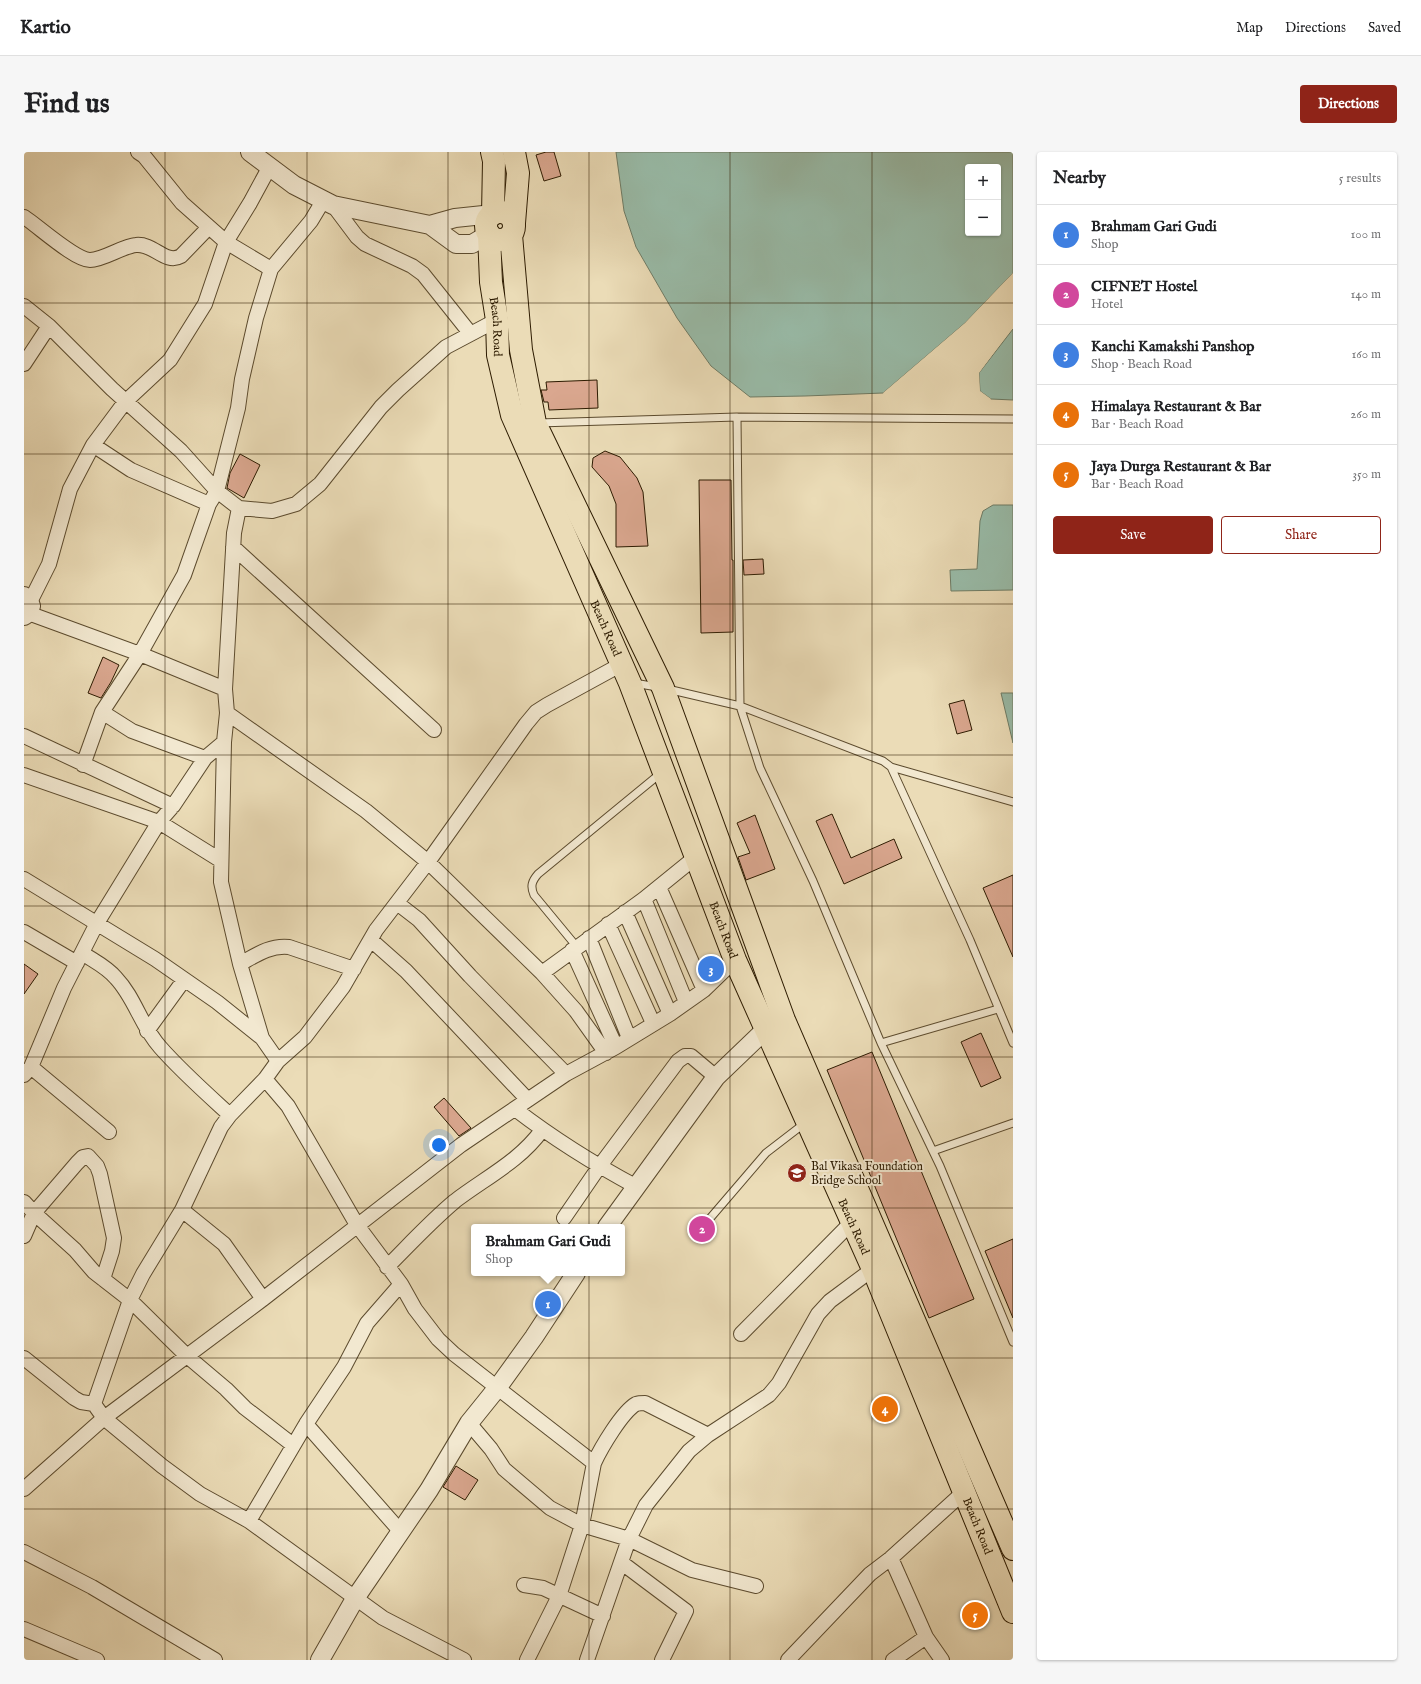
<!DOCTYPE html>
<html lang="en">
<head>
<meta charset="utf-8">
<style>
  :root { --surface:#fff; --page:#f6f6f6; --text:#202124; --muted:#757577; --line:#e0e0e0; --accent:#8f2418 }
  body { margin:0; font-family:"IM FELL English",serif; background:var(--page); color:var(--text) }
  .controls { position:absolute; right:12px; top:12px; display:grid; overflow:hidden; border-radius:4px; box-shadow:0 1px 3px #0004 }
  .controls button { width:36px; height:36px; display:grid; place-items:center; padding:0; border:0; border-bottom:1px solid var(--line); background:var(--surface); color:var(--text); font:20px sans-serif }
  .you { position:absolute; left:415px; top:993px; width:14px; height:14px; margin:-10px; border:3px solid #fff; border-radius:50%; background:#1a73e8; box-shadow:0 0 0 6px #1a73e833 }
  .badge { display:grid; place-items:center; width:26px; height:26px; border-radius:50%; background:var(--accent); color:#fff; font-size:13px; font-weight:700 }
  .pin { position:absolute; translate:-50% -50%; border:2px solid #fff; box-shadow:0 1px 4px #0006 }
  .popup { position:absolute; left:447px; top:1072px; width:154px; height:52px; box-sizing:border-box; display:grid; place-content:center; border-radius:4px; background:var(--surface); filter:drop-shadow(0 1px 3px #0005); font-size:13px; white-space:nowrap; color:var(--muted) }
  .popup b { font-size:15px; color:var(--text) }
  .popup::after { content:''; position:absolute; left:50%; top:100%; margin-left:-8px; border:8px solid transparent; border-top-color:var(--surface) }
  .list { margin:0; padding:0; list-style:none }
  h2 { display:flex; justify-content:space-between; align-items:center; height:52px; margin:0; padding:0 16px; font-size:17px }
  h2 small { font-size:13px; font-weight:400; color:var(--muted) }
  .list li { display:grid; grid-template-columns:26px 1fr auto; gap:12px; align-items:center; box-sizing:border-box; height:60px; padding:0 16px; border-top:1px solid var(--line) }
  .list b { display:block; font-size:15px; white-space:nowrap }
  .list p { margin:0; font-size:13px; white-space:nowrap; color:var(--muted) }
  .list em { font-size:13px; font-style:normal; color:var(--muted) }
  .actions { display:flex; gap:8px; padding:12px 16px }
  .actions a { flex:1; padding:9px 0; border:1px solid var(--accent); border-radius:4px; text-align:center; font-size:14px; color:var(--accent) }
  .actions .main { background:var(--accent); color:#fff }
  .map { position:relative; flex:none; width:989px; height:1508px; overflow:hidden; border-radius:4px }
  header { display:flex; align-items:center; gap:24px; box-sizing:border-box; height:56px; padding:0 20px; background:var(--surface); border-bottom:1px solid var(--line) }
  header strong { font-size:19px }
  nav { display:flex; gap:22px; margin-inline-start:auto; font-size:14px }
  .intro { display:flex; align-items:center; justify-content:space-between; box-sizing:border-box; height:96px; padding:0 24px }
  h1 { margin:0; font-size:28px }
  .button { padding:10px 18px; border-radius:4px; background:var(--accent); color:#fff; font-size:14px; font-weight:700 }
  main { display:flex; gap:24px; padding:0 24px }
  aside { flex:1; background:var(--surface); border-radius:4px; box-shadow:0 1px 3px #0004 }
  .map>svg:first-child { display:block }
  .water { fill:#99bca9; stroke:#6e7c66; fill-rule:evenodd }
  .pier { fill:#ebdcb7 }
  .building { fill:#daa78f; stroke:#2d1b01 }
  .lines { fill:none; stroke-linecap:round; stroke-linejoin:round }
  .service-casing { stroke:#5c4b2e; stroke-width:9 }
  .minor-casing { stroke:#5c4b2e; stroke-width:16 }
  .tertiary-casing { stroke:#5c4b2e; stroke-width:20 }
  .primary-casing { stroke:#2d1b01; stroke-width:24 }
  .service { stroke:#f2e8d0; stroke-width:7 }
  .minor { stroke:#f2e8d0; stroke-width:14 }
  .tertiary { stroke:#f2e8d0; stroke-width:18 }
  .primary { stroke:#ebdcb7; stroke-width:22 }
  .grid { fill:none; stroke:#2d1b01; stroke-width:1; stroke-opacity:0.55 }
  .labels { text-anchor:middle; dominant-baseline:central; stroke-width:4; stroke-linejoin:round; paint-order:stroke }
  .street-label { font-size:12px; fill:#2d1b01; stroke:#f2e8d0 }
  .poi-label { font-size:12px; fill:#2d1b01; stroke:#f2e8d0; text-anchor:start }
</style>
</head>
<body>
<header>
<strong>Kartio</strong>
<nav><a>Map</a><a>Directions</a><a>Saved</a></nav>
</header>
<div class="intro"><h1>Find us</h1><a class="button">Directions</a></div>
<main>
<div class="map">
<svg width="989" height="1508" viewBox="0 0 989 1508">
  <rect width="100%" height="100%" fill="#ebdcb7"/>
  <filter id="stains"><feTurbulence type="fractalNoise" baseFrequency=".005" numOctaves="4"/><feColorMatrix values="0 0 0 0 .2 0 0 0 0 .09 0 0 0 0 .02 0 0 0 .5 -.17"/></filter>
  <radialGradient id="worn" r=".72"><stop offset=".6" stop-color="#630" stop-opacity="0"/><stop offset="1" stop-color="#630" stop-opacity=".3"/></radialGradient>
  <path class="water" d="M592 0H989V121L941 171 859 241 781 244 726 245 687 214 653 166 612 95 600 59ZM944 15H974V81H944Z
    M989 177V248L967 247 956 239 955 221Z
    M969 353H989V438L927 439 926 418 953 417 956 369 959 359Z
    M977 541H989V591Z"/>
  <path class="pier" d="M989 121V123L942 173 892 217 862 241H859L941 171Z
    M989 175 955 221 956 239 967 247 964 248 955 240 953 220Z"/>
  <path class="building" d="M522 0H530L537 24 520 29 512 3Z
    M573 228 574 256 525 258 524 250H520L517 238H523L522 230Z
    M581 299 596 305 613 326 619 340 624 394 592 395V352L585 334 568 315 569 306Z
    M216 302 236 313 220 346 203 336 206 321Z
    M675 328H707L708 408H709V480L677 481Z
    M739 407 740 422 720 423 719 408Z
    M79 505 95 513 87 530 77 546 64 541Z
    M940 548 948 578 933 582 925 552Z
    M808 662 827 706 870 687 878 706 820 732 792 669Z
    M731 663 751 717 722 728 714 705 726 701 713 671Z
    M989 723V805L959 736Z
    M0 812 14 822 0 842Z
    M957 881 977 926 957 935 937 890Z
    M848 900 950 1147 905 1166 803 918Z
    M420 946 447 976 435 984 410 955Z
    M989 1087V1166L961 1099Z
    M432 1314 454 1328 441 1348 419 1335Z"/>
  <g class="lines">
    <defs>
      <path id="service" d="M713 265 716 554 736 616 789 729 857 891 916 1014 989 1190
        M514 271 713 265 989 267
        M610 531 639 536 716 554 859 609 867 615 946 788 989 891
        M867 615 989 650
        M553 795 510 743C506 734 508 729 514 722L637 621
        M857 891 974 857
        M909 999 989 971
        M682 1071 742 1001 781 971"/>
      <path id="minor" d="M114 0 120 4 158 51 202 90 247 117
        M309 53 333 85 341 92 388 114 399 122 446 181
        M0 65C14 74 51 108 66 108 79 108 99 94 112 93 130 91 141 113 157 104L185 75
        M0 154 25 174 88 237 157 299 193 339 185 352 160 423 116 502 201 537
        M473 168 422 195 374 238 357 255 296 332 272 352 248 359 215 356 210 381 201 537 203 561 342 659 404 710 518 821 552 859 582 901
        M0 212 25 174
        M69 293 107 318 185 352
        M215 356 193 339 214 256 218 227 232 166 247 117 287 69 299 49
        M209 395 410 578
        M6 450 25 412 46 337 69 293 101 250 146 208 181 152 202 90 226 51 245 16
        M4 461 116 502 78 560 108 579 181 606
        M203 561 200 590 197 730 216 812 238 886 254 909
        M0 584 149 654
        M59 613 78 560
        M0 623 135 670 196 708
        M0 727 131 807 193 850 238 886
        M635 735 680 838
        M620 747 662 850
        M373 751 395 768 446 824 542 922
        M601 760 646 862
        M584 772 629 871
        M0 780 53 811
        M565 786 605 886
        M347 788 382 819 503 947
        M548 798 592 895
        M58 801C70 809 83 815 92 826 111 846 117 874 136 895 157 919 182 941 206 963
        M216 812C232 803 246 793 265 795L330 817
        M518 821 620 747 673 704
        M123 879 160 828
        M7 915 85 980
        M0 923 7 915 40 836 73 771 135 670 149 654 181 606 200 590
        M241 927 254 909 281 885 319 835 352 778 404 710 502 572 512 560 523 553 598 512
        M491 957C530 987 570 1012 613 1035
        M0 1050 10 1061 53 1011 59 1005 64 1004 73 1014 76 1022 90 1086 88 1099 79 1127
        M158 1058 200 1092 239 1147
        M540 1066 575 1015 654 909 661 904H667L692 925
        M0 1084 10 1061 51 1098 70 1120 106 1148 163 1204 202 1237 221 1256 269 1293
        M363 1115C385 1093 407 1069 431 1049 461 1026 496 1009 518 978
        M717 1182 828 1070
        M0 1206 50 1246 57 1250 70 1252
        M445 1271 467 1297 480 1317 526 1356 558 1373 605 1387 668 1418 732 1434
        M282 1272 377 1380
        M570 1311C577 1296 598 1260 612 1252 615 1251 619 1251 621 1251L684 1283
        M0 1337 80 1266 70 1252 106 1148 119 1122 158 1058 197 975 206 963 241 927 264 954 333 1073 377 1132 391 1157 414 1187 430 1202 570 1311 558 1373 535 1444 503 1508
        M225 1369 282 1272 320 1215 343 1171 377 1132
        M0 1400 68 1435 191 1508
        M867 1406 902 1485 918 1508
        M598 1411 662 1459 638 1508
        M500 1433 519 1436 579 1464
        M0 1477 73 1508
        M440 1508 359 1466 225 1369 176 1342 138 1314 80 1266 239 1147 437 993 542 922 592 895 646 862 680 838 711 808
        M563 1508 605 1387 622 1353 665 1299 684 1283 745 1243 755 1231 794 1162 806 1149 849 1117
        M764 1508 846 1422 867 1406 941 1339
        M869 1508 902 1485"/>
      <path id="tertiary" d="M226 0 270 33 309 53 406 73 432 92H448L465 82
        M406 73 431 66 469 62
        M0 444 4 447 7 454 4 461 0 464
        M583 1075 692 925 741 878 754 871
        M296 1508 332 1445 405 1338 445 1271 474 1235 510 1185 552 1121"/>
      <g id="primary">
        <path d="M468 0 470 9 469 62"/>
        <path d="M490 0 494 21 490 71"/>
        <circle cx="476" cy="74" r="14"/>
        <path id="s1" d="M465 82 467 130 473 168 474 203 488 263 606 531 711 808 849 1117 989 1460"/>
        <path d="M487 83 497 198 511 271 639 536 760 868 989 1397"/>
      </g>
    </defs>
    <use href="#service" class="service-casing"/>
    <use href="#minor" class="minor-casing"/>
    <use href="#tertiary" class="tertiary-casing"/>
    <use href="#primary" class="primary-casing"/>
    <use href="#service" class="service"/>
    <use href="#minor" class="minor"/>
    <use href="#tertiary" class="tertiary"/>
    <use href="#primary" class="primary"/>
  </g>
  <path class="grid" d="M141 0V1508M283 0V1508M424 0V1508M565 0V1508M706 0V1508M848 0V1508M0 151H989M0 302H989M0 452H989M0 603H989M0 754H989M0 905H989M0 1056H989M0 1206H989M0 1357H989"/>
  <defs>
    <symbol id="school-disc" viewBox="-11 -11 22 22"><circle r="9.5" fill="#8f2418" stroke="#f2e8d0"/><path d="M0-5L7-2L0 1L-7-2ZM-4 1L0 2.5L4 1V4Q0 6-4 4Z" fill="#fff"/></symbol>
  </defs>
  <g fill-rule="evenodd">
    <use href="#school-disc" x="762" y="1010" width="22" height="22"/>
  </g>
  <g class="labels">
    <g class="street-label">
      <text stroke="none"><textPath href="#s1" startOffset="93">Beach Road</textPath></text>
      <text stroke="none"><textPath href="#s1" startOffset="416">Beach Road</textPath></text>
      <text stroke="none"><textPath href="#s1" startOffset="740">Beach Road</textPath></text>
      <text stroke="none"><textPath href="#s1" startOffset="1064">Beach Road</textPath></text>
      <text stroke="none"><textPath href="#s1" startOffset="1388">Beach Road</textPath></text>
    </g>
    <g class="poi-label">
      <text x="787" y="1014">Bal Vikasa Foundation<tspan x="787" dy="14">Bridge School</tspan></text>
    </g>
  </g>
  <rect width="100%" height="100%" filter="url(#stains)"/>
  <rect width="100%" height="100%" fill="url(#worn)"/>
</svg>
<div class="controls">
<button>+</button>
<button>−</button>
</div>
<div class="you"></div>
<div class="pin badge" style="left:524px;top:1152px;background:#3f7fe0">1</div>
<div class="popup"><b>Brahmam Gari Gudi</b>Shop</div>
<div class="pin badge" style="left:678px;top:1077px;background:#d1479c">2</div>
<div class="pin badge" style="left:687px;top:817px;background:#3f7fe0">3</div>
<div class="pin badge" style="left:861px;top:1257px;background:#e8710a">4</div>
<div class="pin badge" style="left:951px;top:1463px;background:#e8710a">5</div>
</div>
<aside>
<h2>Nearby<small>5 results</small></h2>
<ul class="list">
<li><span class="badge" style="background:#3f7fe0">1</span><div><b>Brahmam Gari Gudi</b><p>Shop</p></div><em>100 m</em></li>
<li><span class="badge" style="background:#d1479c">2</span><div><b>CIFNET Hostel</b><p>Hotel</p></div><em>140 m</em></li>
<li><span class="badge" style="background:#3f7fe0">3</span><div><b>Kanchi Kamakshi Panshop</b><p>Shop · Beach Road</p></div><em>160 m</em></li>
<li><span class="badge" style="background:#e8710a">4</span><div><b>Himalaya Restaurant &amp; Bar</b><p>Bar · Beach Road</p></div><em>260 m</em></li>
<li><span class="badge" style="background:#e8710a">5</span><div><b>Jaya Durga Restaurant &amp; Bar</b><p>Bar · Beach Road</p></div><em>350 m</em></li>
</ul>
<div class="actions"><a class="main">Save</a><a>Share</a></div>
</aside>
</main>
</body>
</html>
